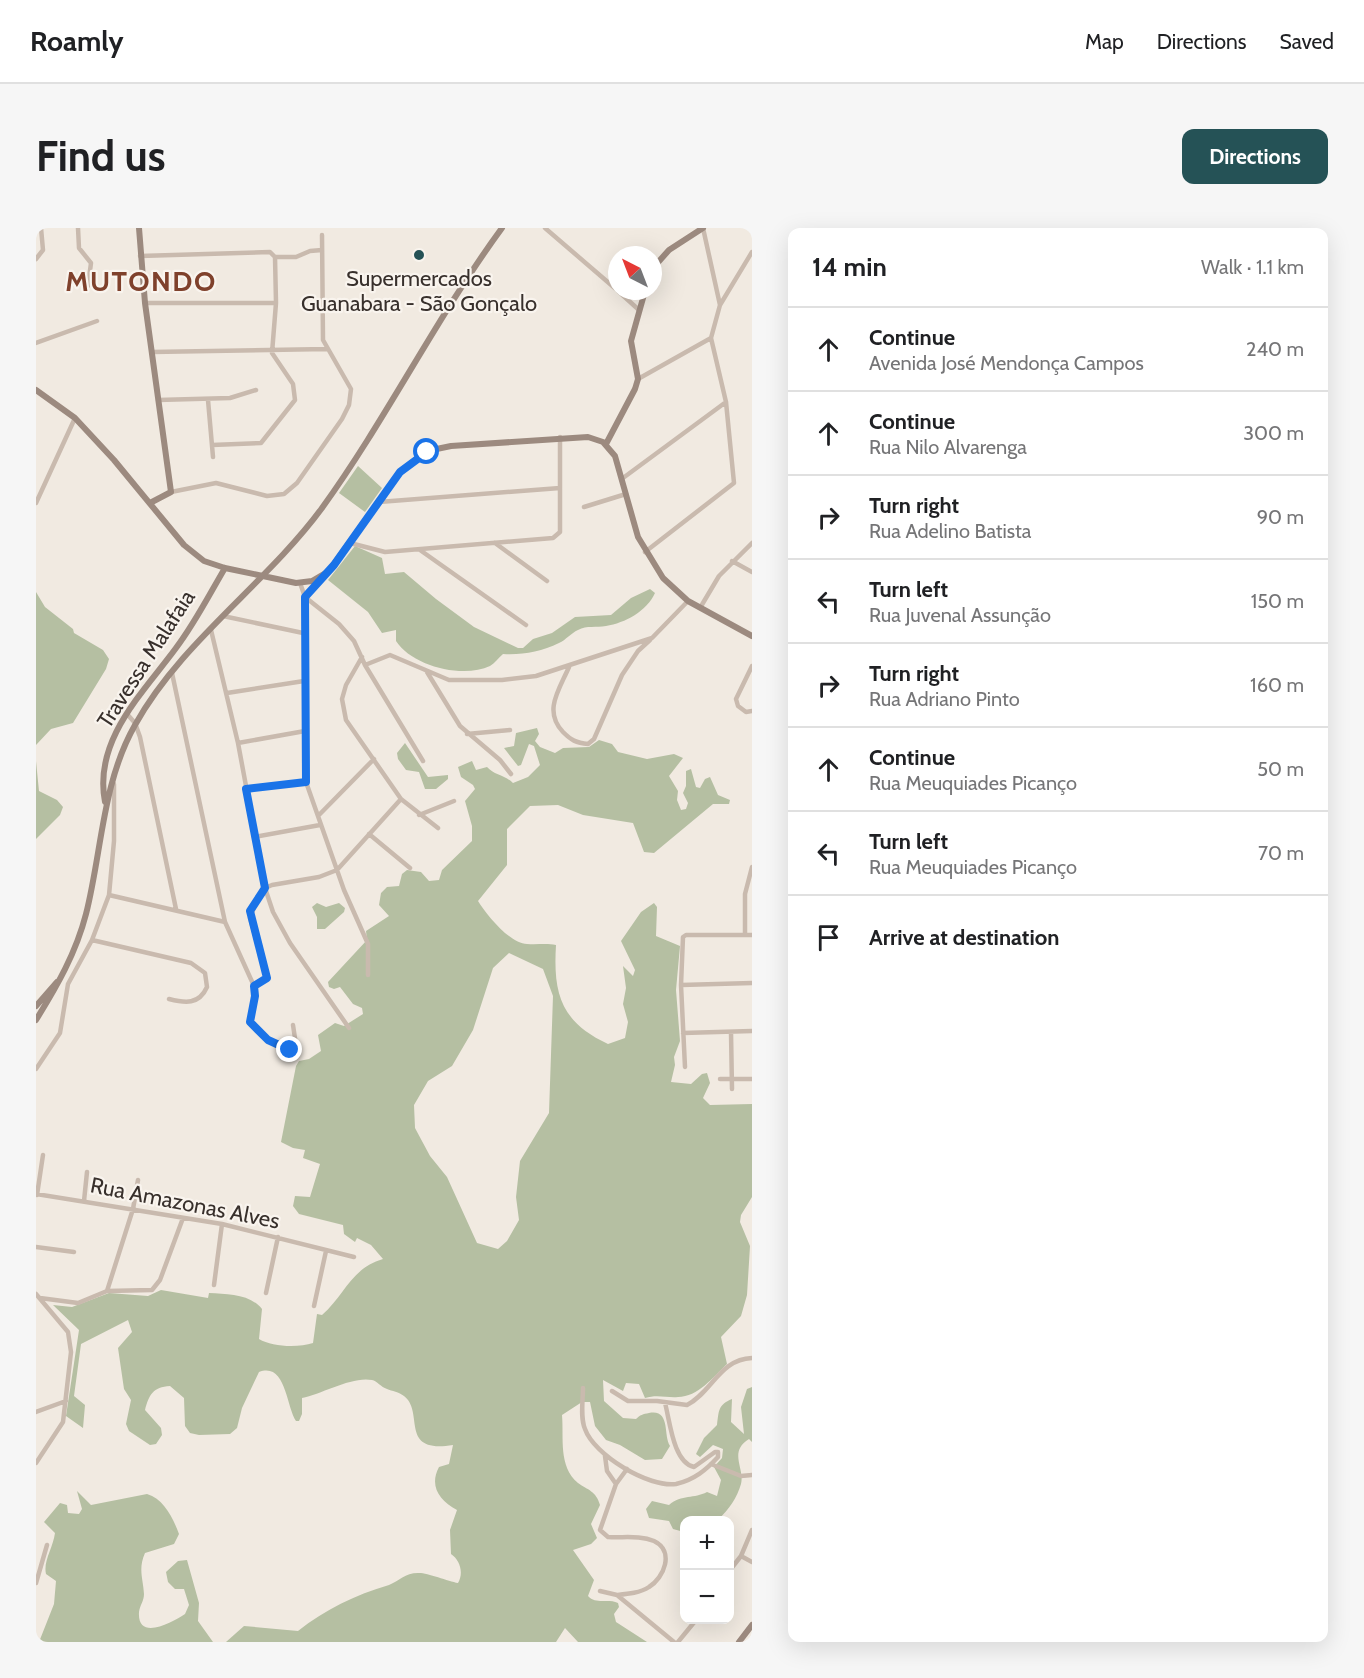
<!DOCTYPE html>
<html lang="en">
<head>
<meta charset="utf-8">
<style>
  :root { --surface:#fff; --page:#f6f6f6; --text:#202124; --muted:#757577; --line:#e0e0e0; --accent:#255256 }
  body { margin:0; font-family:Cabin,sans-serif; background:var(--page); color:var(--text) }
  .controls { position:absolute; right:18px; bottom:18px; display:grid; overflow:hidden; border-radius:12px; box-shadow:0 6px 24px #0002 }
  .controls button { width:54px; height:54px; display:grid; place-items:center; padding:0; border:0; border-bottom:2px solid var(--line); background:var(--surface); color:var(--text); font:30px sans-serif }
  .compass { position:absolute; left:572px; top:18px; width:54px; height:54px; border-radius:50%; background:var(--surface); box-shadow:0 6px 24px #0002; rotate:318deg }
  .stop { position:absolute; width:18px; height:18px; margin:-14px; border:4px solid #1a73e8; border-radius:50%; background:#fff }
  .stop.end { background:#1a73e8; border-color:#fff; box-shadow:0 2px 6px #0008 }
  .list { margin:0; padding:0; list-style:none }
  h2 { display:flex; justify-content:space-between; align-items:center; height:78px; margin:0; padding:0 24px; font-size:26px }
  h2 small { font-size:20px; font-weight:400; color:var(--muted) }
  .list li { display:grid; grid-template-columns:39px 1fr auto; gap:18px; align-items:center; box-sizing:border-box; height:84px; padding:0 24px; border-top:2px solid var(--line) }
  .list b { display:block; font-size:22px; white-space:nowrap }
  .list p { margin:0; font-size:20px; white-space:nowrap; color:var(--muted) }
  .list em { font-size:20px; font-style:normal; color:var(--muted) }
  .icon { flex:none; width:33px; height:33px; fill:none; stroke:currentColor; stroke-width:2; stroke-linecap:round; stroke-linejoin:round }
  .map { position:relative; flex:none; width:716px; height:1414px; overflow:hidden; border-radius:12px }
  header { display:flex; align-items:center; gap:36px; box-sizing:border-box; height:84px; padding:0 30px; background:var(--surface); border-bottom:2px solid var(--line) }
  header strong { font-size:28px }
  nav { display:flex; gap:33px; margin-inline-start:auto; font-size:21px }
  .intro { display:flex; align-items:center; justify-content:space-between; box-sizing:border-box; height:144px; padding:0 36px }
  h1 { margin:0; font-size:42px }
  .button { padding:15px 27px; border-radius:12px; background:var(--accent); color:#fff; font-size:21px; font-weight:700 }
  main { display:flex; gap:36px; padding:0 36px }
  aside { flex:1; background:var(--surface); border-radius:12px; box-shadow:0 6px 24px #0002 }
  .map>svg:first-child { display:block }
  .green { fill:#b5bfa2; fill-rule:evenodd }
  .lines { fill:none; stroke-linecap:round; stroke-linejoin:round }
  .street { stroke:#c9baae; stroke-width:4.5 }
  .secondary { stroke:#9c8a7f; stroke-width:6 }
  .route { stroke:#1a73e8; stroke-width:8 }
  .poi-dot { fill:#255256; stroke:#f9f4ee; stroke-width:2 }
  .labels { text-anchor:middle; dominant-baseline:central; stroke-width:4.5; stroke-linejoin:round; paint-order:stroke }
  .poi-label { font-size:22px; fill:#38302c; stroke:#f9f4ee }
  .street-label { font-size:22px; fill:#38302c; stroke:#f9f4ee }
  .district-label { font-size:28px; font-weight:bold; letter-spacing:1.5px; fill:#7f412c; stroke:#f9f4ee }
</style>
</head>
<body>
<header>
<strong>Roamly</strong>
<nav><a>Map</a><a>Directions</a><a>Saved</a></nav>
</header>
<div class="intro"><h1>Find us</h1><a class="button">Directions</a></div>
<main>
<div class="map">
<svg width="716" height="1414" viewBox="0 0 716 1414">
  <rect width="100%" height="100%" fill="#f1eae1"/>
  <path class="green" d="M322 238 346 260 329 284 303 265Z
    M319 318 346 330 349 346 368 344 400 371 438 399 482 420H487L497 411 516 405 539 389 575 387 595 370 614 361 619 365C611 383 589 395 570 398 560 400 551 397 542 402 535 405 530 412 523 415 505 424 486 427 467 426 462 430 459 435 454 438 427 451 376 438 360 413V402L346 405 332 384 292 352Z
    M0 364 9 379 37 401 38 405 67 422 73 431 70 441 37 495 15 501 0 517Z
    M501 500 503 506 499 513 504 519 519 525 527 520 553 519 563 512 576 516 582 524 611 531 638 526 647 530 633 548 642 563 641 572 645 582 650 581 652 575 647 565 650 558V543L655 541 660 559 664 560 669 551 674 549 682 567 694 572 693 576H677L618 625 608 624 597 595 547 587 522 577 494 578 471 601V637L442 673C450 686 474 716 491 716 501 717 510 715 520 717 517 766 525 794 572 816L589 810 592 794 587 776 590 760 587 738 597 748 599 742 585 713 605 684 618 675 621 679 620 708 644 718 640 762 644 813 638 829 639 837 635 854 655 856 666 846 671 845 674 855 667 870 674 877 716 876V969L705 987 704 994 714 1018 711 1067 705 1088 685 1109 691 1136C677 1149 662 1169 642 1169 631 1170 621 1166 609 1170L603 1156 590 1155 587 1163 567 1152 568 1173 587 1190 600 1191C604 1187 607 1186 613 1185 635 1181 627 1207 634 1218L626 1231 609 1232 584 1217 570 1212 559 1198 554 1174H546L526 1187C528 1210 522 1238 542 1255 552 1262 560 1263 564 1277L555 1296 561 1310 555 1316 537 1322 558 1352 552 1368C560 1377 572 1370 582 1375L583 1379 578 1386 580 1394 611 1414H542L529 1400 520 1414H190L208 1398 262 1403C290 1381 319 1367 353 1357 363 1353 369 1345 382 1345 389 1344 412 1353 422 1355 428 1345 424 1332 415 1326L414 1302 421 1282C403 1272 393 1258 403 1239L413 1236 417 1217C362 1226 389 1184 368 1168 363 1164 356 1163 351 1161 345 1159 341 1153 336 1152 316 1148 286 1166 266 1170V1186L263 1193H260C250 1178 250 1134 223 1144L206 1180 201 1200 194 1206 163 1207 154 1205 149 1198 148 1170 134 1158C117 1159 113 1167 109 1182L125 1200 126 1207 120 1216 114 1217 93 1203 90 1196 95 1172 88 1161 82 1120 96 1104 92 1092 45 1116 38 1168 49 1177 47 1200 30 1188 43 1102 17 1077 36 1079 73 1065 112 1068 125 1062 172 1070 173 1065C192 1066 214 1066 226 1081L223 1111C236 1119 262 1120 277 1115L281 1086 286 1087C309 1067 315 1040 347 1031L335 1017 321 1010 319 1014 308 1006 307 997 263 986 257 978 259 968 274 969 284 936 267 930 269 922 257 920 245 914 260 838 263 833 273 831 285 823 282 807 299 795 308 798 327 786 326 780 317 776 304 759 298 761 293 759 292 754 331 712 330 703 353 688 343 677 345 665 351 659 363 658 366 646 371 642 385 644 393 653 403 652 406 642 436 613V598L429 573 439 561 437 557 425 549 422 539 436 533 440 542 451 539C458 547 469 547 477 555L492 549 504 537 498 518 493 516 485 537 482 538 468 520 478 518 480 505ZM473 725 507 741 517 768 513 885 484 933 480 969 483 992 471 1013 462 1021 441 1015 411 949 394 928 379 900 378 877 392 853 416 838 437 802 457 740Z
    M369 515 392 549 412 547V551L400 561H389L383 544 370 542 362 531 361 525Z
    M0 533 3 563 21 572 27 579 24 587 0 611Z
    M281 675 290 679 303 675 309 680 308 684 289 701H281V689L276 679Z
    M716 1159V1214L713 1211C692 1224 709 1240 705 1256 701 1270 693 1281 682 1292H648V1304L637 1301 633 1293 613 1290 610 1281 616 1273 633 1277C646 1266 658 1271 671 1264L681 1268 685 1252 678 1239 686 1230 687 1221 677 1217 664 1229 660 1226 668 1210 681 1197C683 1182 682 1177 696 1171L695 1194 708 1206 705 1179 711 1161Z
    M41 1263 55 1277 111 1266C128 1271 137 1290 143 1306L138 1316 109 1325C102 1341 107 1350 108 1366 108 1373 104 1377 103 1384 101 1414 137 1394 149 1386L153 1377 148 1361H139L132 1354 130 1344 142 1333 151 1332 163 1375 162 1393 177 1414H3L18 1376 20 1353 10 1346C7 1333 17 1320 19 1305L8 1294 24 1275 31 1277 32 1285 43 1286 46 1281Z"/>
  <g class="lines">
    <path class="street" d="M42 0 43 20 55 35 52 58
      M509 0 581 62
      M104 28 234 24 239 29
      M239 29H260L274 23 286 22
      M0 31 7 22 5 0
      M582 63 603 82
      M109 75H240
      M684 77 716 24
      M0 115 61 93
      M116 124 291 121
      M602 151 675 110
      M122 172 194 170 220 162
      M172 172 177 229
      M176 217 225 215 259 172 257 156 236 125 240 75 239 29
      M587 250 690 174
      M135 264 180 255 231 268 248 266 261 255 306 191 313 177 315 161 287 112 286 7
      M343 274 524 260
      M0 275 39 190
      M548 279 590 266
      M314 315 349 324 517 310 524 304V209
      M459 315 511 353
      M384 322 490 397
      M609 324 698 255 690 174 675 110 684 77 667 0
      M696 333 716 344
      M284 350 269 369 303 396 318 413 329 437 387 533
      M264 355 269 369 270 554 308 662 332 716V747
      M664 380 683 348 716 315
      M187 388 267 405
      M175 402 202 515 229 660 237 684 254 715 313 800
      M326 429 310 457 306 471 310 492 365 571 402 600
      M329 437 354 427 413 452H466L500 448 616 410 652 373
      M716 438 700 471 702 478 710 484 716 483
      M533 439C523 462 507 483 527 504 535 512 540 515 552 516L558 511 586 447 602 423 614 412
      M391 444 424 498 464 532 475 546
      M136 445 189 694 218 758 219 768 215 794 232 812 254 822 260 817 257 797
      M191 465 268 453
      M91 486 99 495 104 509 140 681
      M431 506 474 502
      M202 515 269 503
      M210 562 270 554
      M383 587 418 573
      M282 588 338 531
      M333 606 374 640
      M218 609 284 597
      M73 667 189 694
      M709 707V666L716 639
      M56 712 155 735 169 745 171 759C163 777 149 775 133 771
      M645 757 716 755
      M218 758 231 750 214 690 221 671 229 660 236 657 283 649 301 642 365 571
      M695 804 696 861
      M647 805 716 803
      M649 839 645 757 647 709 650 707H716
      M0 841 24 805 32 756 56 712 73 667 78 613V556
      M684 851H716
      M0 966 186 996 318 1029
      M1 967 7 927
      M48 973 51 944
      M0 1019 38 1024
      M178 1057 186 996
      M71 1063 116 1062 124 1052 147 990
      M230 1065 242 1009
      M0 1066 32 1104 35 1124 27 1194 0 1235
      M4 1070 42 1075 71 1063 97 981 102 952
      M278 1078 290 1023
      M547 1160C547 1173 544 1189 549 1201 558 1227 613 1260 640 1256 658 1252 670 1242 682 1229V1224
      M576 1163 592 1173H621L651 1177C676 1164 684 1131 716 1130
      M629 1175C634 1193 637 1234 658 1239L679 1224H682
      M0 1184 30 1173
      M569 1228 571 1243 580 1256 564 1302 572 1309C587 1310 604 1307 618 1313 639 1323 628 1350 613 1359 604 1365 592 1366 581 1367
      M675 1236 705 1248 716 1247
      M580 1256 591 1241
      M705 1328 716 1334
      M694 1342 705 1328 716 1302
      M0 1355 11 1317
      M564 1363 581 1367 638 1414
      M642 1414 660 1392"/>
    <path class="secondary" d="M103 0 109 75 135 264 114 275
      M617 40 633 22 667 0
      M0 162 39 190 78 232 148 317 168 333 189 340 260 355 276 353 293 343 364 244 391 223 415 218 552 209 567 214 579 228 602 309 627 350 652 373 716 408
      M570 216 599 161 602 151 595 113 609 63
      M69 574C57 512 107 465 140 420 159 395 173 367 189 340
      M0 778 21 754
      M0 792C21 758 40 725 50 686 66 623 66 555 99 497 144 415 231 355 286 280 351 190 400 90 466 0
      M703 1414 716 1397"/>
  </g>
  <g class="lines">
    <path class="route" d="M254 822 232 812 214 794 219 768 218 758 231 750 214 683 229 660 210 561 270 554 269 369 298 337 364 244 391 224"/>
  </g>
  <circle class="poi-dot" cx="383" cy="27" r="6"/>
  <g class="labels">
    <g class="poi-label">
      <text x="383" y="50">Supermercados<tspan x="383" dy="25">Guanabara - São Gonçalo</tspan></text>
    </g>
    <g class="street-label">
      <text transform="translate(110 431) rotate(-57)">Travessa Malafaia</text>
      <text transform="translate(149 975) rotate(11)">Rua Amazonas Alves</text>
    </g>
    <g class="district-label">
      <text x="105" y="53">MUTONDO</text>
    </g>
  </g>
</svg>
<div class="controls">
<button>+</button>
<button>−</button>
</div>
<svg class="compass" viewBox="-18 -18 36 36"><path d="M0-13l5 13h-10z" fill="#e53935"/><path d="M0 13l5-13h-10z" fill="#757577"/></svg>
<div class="stop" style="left:391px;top:224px"></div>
<div class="stop end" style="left:254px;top:822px"></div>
</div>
<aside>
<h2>14 min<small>Walk · 1.1 km</small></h2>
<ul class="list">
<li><svg class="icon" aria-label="ahead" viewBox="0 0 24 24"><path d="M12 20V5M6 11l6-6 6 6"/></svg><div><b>Continue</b><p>Avenida José Mendonça Campos</p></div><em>240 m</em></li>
<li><svg class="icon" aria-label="ahead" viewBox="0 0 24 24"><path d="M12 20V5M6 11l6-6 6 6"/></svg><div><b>Continue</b><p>Rua Nilo Alvarenga</p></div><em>300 m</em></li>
<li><svg class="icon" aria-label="right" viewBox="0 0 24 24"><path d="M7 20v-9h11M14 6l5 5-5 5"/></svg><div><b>Turn right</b><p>Rua Adelino Batista</p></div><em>90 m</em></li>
<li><svg class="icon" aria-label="left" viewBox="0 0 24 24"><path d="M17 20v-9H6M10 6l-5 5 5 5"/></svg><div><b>Turn left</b><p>Rua Juvenal Assunção</p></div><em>150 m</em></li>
<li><svg class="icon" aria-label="right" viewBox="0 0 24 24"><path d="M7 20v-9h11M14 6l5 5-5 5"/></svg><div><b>Turn right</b><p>Rua Adriano Pinto</p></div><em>160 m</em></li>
<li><svg class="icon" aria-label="ahead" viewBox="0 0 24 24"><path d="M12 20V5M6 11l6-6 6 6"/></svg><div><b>Continue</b><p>Rua Meuquiades Picanço</p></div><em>50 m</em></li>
<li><svg class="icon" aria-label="left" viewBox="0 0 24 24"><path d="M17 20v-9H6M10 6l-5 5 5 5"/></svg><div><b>Turn left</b><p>Rua Meuquiades Picanço</p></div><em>70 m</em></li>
<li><svg class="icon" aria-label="arrive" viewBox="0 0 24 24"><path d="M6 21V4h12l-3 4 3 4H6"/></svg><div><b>Arrive at destination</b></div></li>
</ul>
</aside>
</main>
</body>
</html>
